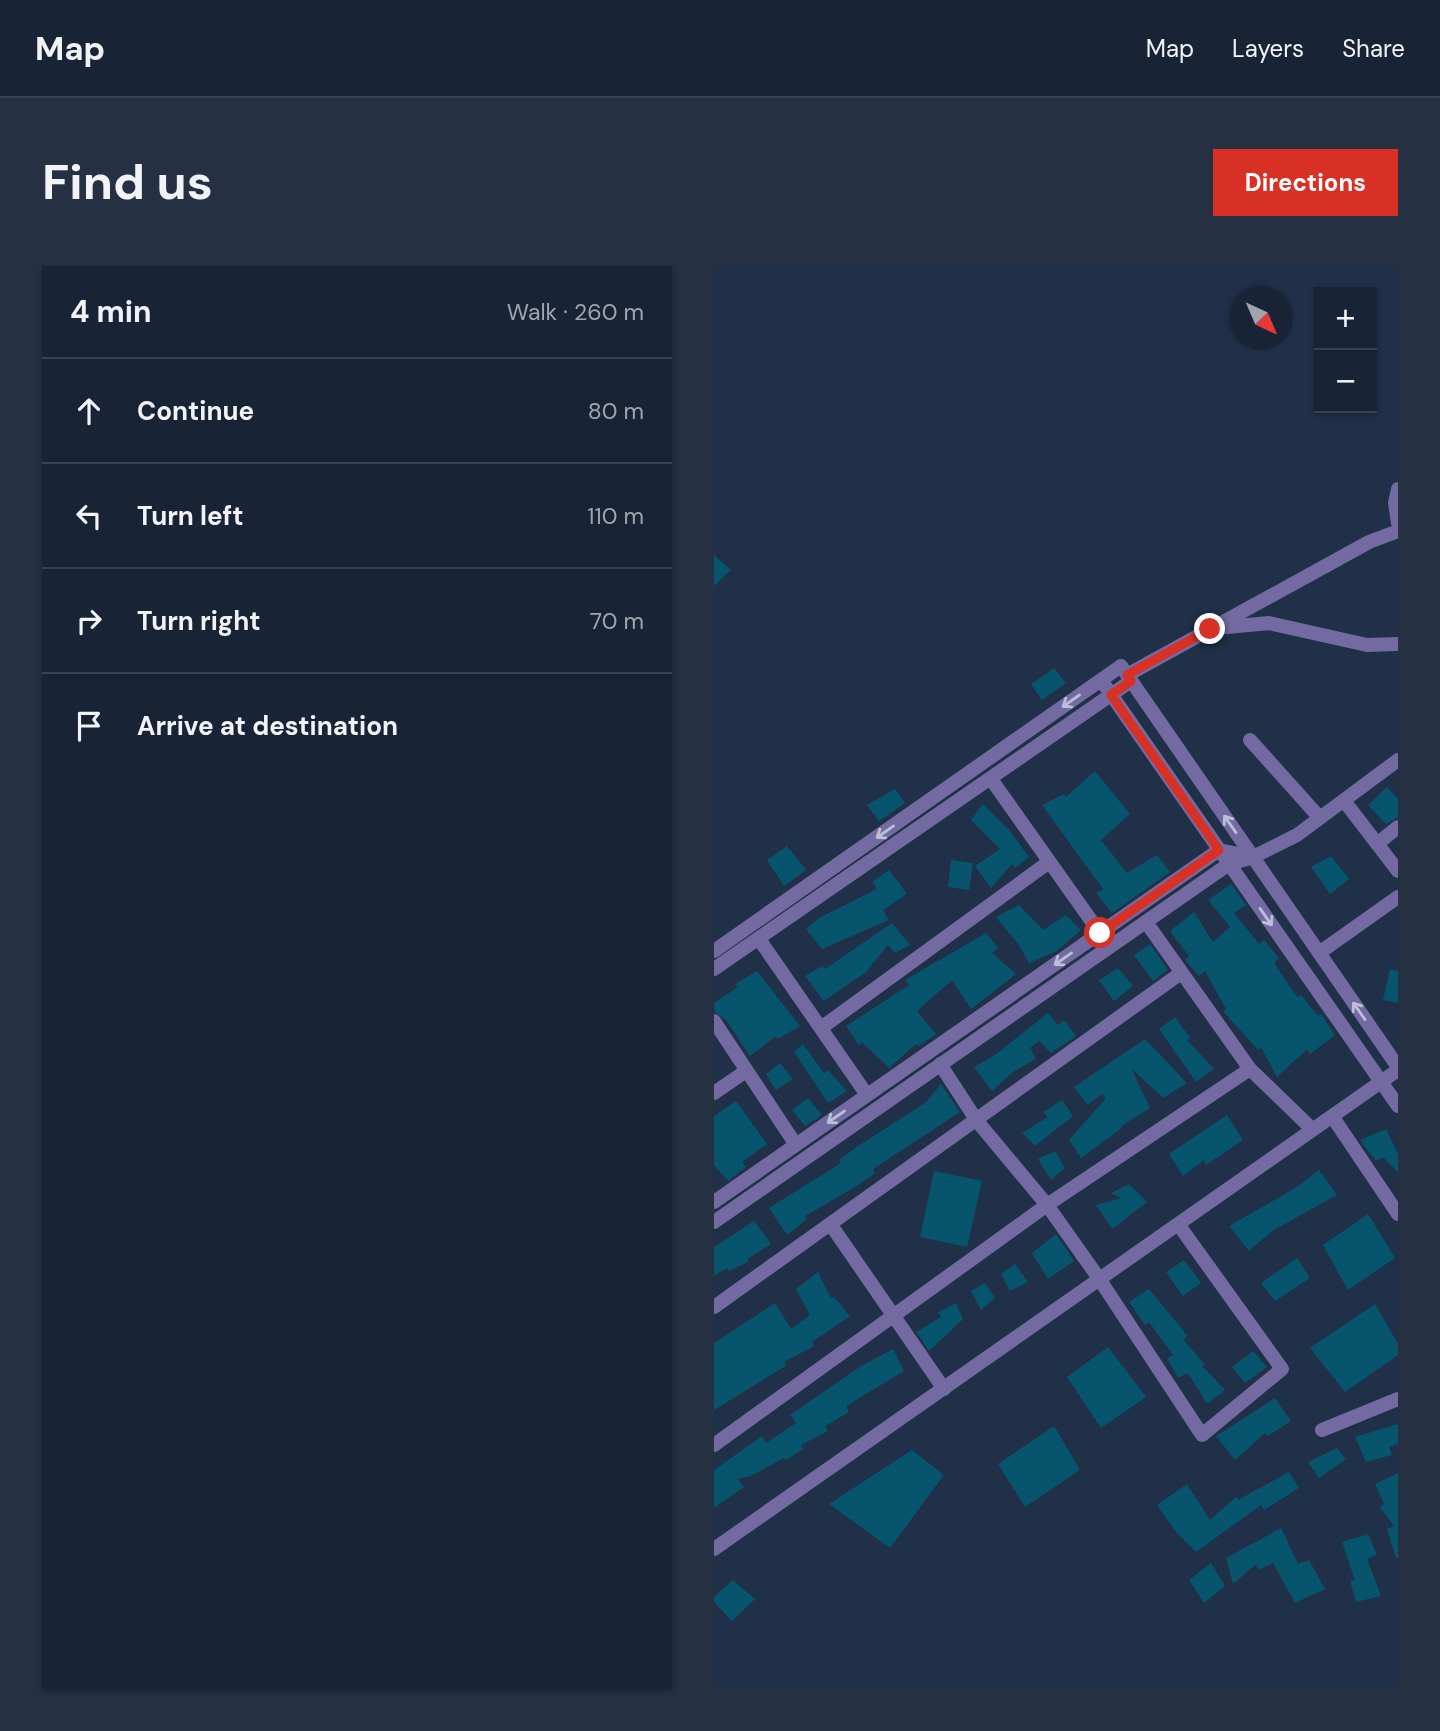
<!DOCTYPE html>
<html lang="en">
<head>
<meta charset="utf-8">
<style>
  :root { --surface:#182436; --page:#253042; --text:#f1f3f6; --muted:#9fa4ad; --line:#364151; --accent:#d93025 }
  body { margin:0; font-family:"DM Sans",sans-serif; background:var(--page); color:var(--text) }
  .controls { position:absolute; right:21px; top:21px; display:grid; overflow:hidden; border-radius:0px; box-shadow:0 2px 5px #0004 }
  .controls button { width:63px; height:63px; display:grid; place-items:center; padding:0; border:0; border-bottom:2px solid var(--line); background:var(--surface); color:var(--text); font:35px sans-serif }
  .compass { position:absolute; left:516px; top:21px; width:63px; height:63px; border-radius:50%; background:var(--surface); box-shadow:0 2px 5px #0004; rotate:136deg }
  .stop { position:absolute; width:21px; height:21px; margin:-16px; border:5px solid #d93025; border-radius:50%; background:#fff }
  .stop.end { background:#d93025; border-color:#fff; box-shadow:0 2px 7px #0008 }
  .list { margin:0; padding:0; list-style:none }
  h2 { display:flex; justify-content:space-between; align-items:center; height:91px; margin:0; padding:0 28px; font-size:30px }
  h2 small { font-size:23px; font-weight:400; color:var(--muted) }
  .list li { display:grid; grid-template-columns:46px 1fr auto; gap:21px; align-items:center; box-sizing:border-box; height:105px; padding:0 28px; border-top:2px solid var(--line) }
  .list b { display:block; font-size:26px; white-space:nowrap }
  .list em { font-size:23px; font-style:normal; color:var(--muted) }
  .icon { flex:none; width:38px; height:38px; fill:none; stroke:currentColor; stroke-width:2; stroke-linecap:round; stroke-linejoin:round }
  .map { position:relative; flex:none; width:684px; height:1423px; overflow:hidden; border-radius:0px }
  header { display:flex; align-items:center; gap:42px; box-sizing:border-box; height:98px; padding:0 35px; background:var(--surface); border-bottom:2px solid var(--line) }
  header strong { font-size:33px }
  nav { display:flex; gap:38px; margin-inline-start:auto; font-size:24px }
  .intro { display:flex; align-items:center; justify-content:space-between; box-sizing:border-box; height:168px; padding:0 42px }
  h1 { margin:0; font-size:49px }
  .button { padding:18px 32px; border-radius:0px; background:var(--accent); color:#fff; font-size:24px; font-weight:700 }
  main { display:flex; gap:42px; padding:0 42px }
  aside { flex:1; background:var(--surface); border-radius:0px; box-shadow:0 2px 5px #0004 }
  .map>svg:first-child { display:block }
  .building { fill:#06556c }
  .lines { fill:none; stroke-linecap:round; stroke-linejoin:round }
  .minor { stroke:#726aa1; stroke-width:14 }
  .oneway { stroke:#b9c0d8 }
  .route { stroke:#d93025; stroke-width:9 }
</style>
</head>
<body>
<header>
<strong>Map</strong>
<nav><a>Map</a><a>Layers</a><a>Share</a></nav>
</header>
<div class="intro"><h1>Find us</h1><a class="button">Directions</a></div>
<main>
<aside>
<h2>4 min<small>Walk · 260 m</small></h2>
<ul class="list">
<li><svg class="icon" aria-label="ahead" viewBox="0 0 24 24"><path d="M12 20V5M6 11l6-6 6 6"/></svg><div><b>Continue</b></div><em>80 m</em></li>
<li><svg class="icon" aria-label="left" viewBox="0 0 24 24"><path d="M17 20v-9H6M10 6l-5 5 5 5"/></svg><div><b>Turn left</b></div><em>110 m</em></li>
<li><svg class="icon" aria-label="right" viewBox="0 0 24 24"><path d="M7 20v-9h11M14 6l5 5-5 5"/></svg><div><b>Turn right</b></div><em>70 m</em></li>
<li><svg class="icon" aria-label="arrive" viewBox="0 0 24 24"><path d="M6 21V4h12l-3 4 3 4H6"/></svg><div><b>Arrive at destination</b></div></li>
</ul>
</aside>
<div class="map">
<svg width="684" height="1423" viewBox="0 0 684 1423">
  <rect width="100%" height="100%" fill="#203048"/>
  <path class="building" d="M0 289 17 304 0 320Z
    M340 402 352 417 328 434 317 418Z
    M381 505 416 548 387 574 413 607 443 589 456 606 398 647 382 627 389 623 328 539 350 528 352 531Z
    M673 521 684 533V551L672 558 654 539Z
    M181 523 191 537 165 555 153 539Z
    M269 538 296 565 315 591 301 602 298 598 277 622 261 600 286 583 257 554Z
    M73 580 92 604 70 620 53 594Z
    M617 590 635 613 616 628 597 601Z
    M237 594 259 597 255 624 234 621Z
    M175 604 193 628 169 644 175 654 108 683 92 663 105 652 163 623 158 616Z
    M517 618 532 639 520 647 545 678 550 674 565 692 560 697 583 731 587 729 604 750 607 748 621 769 596 788 593 783 563 811 547 781 544 784 509 745 512 743 491 705 485 710 471 694 475 690 456 665 480 646 499 676 516 661 494 634Z
    M305 639 329 664 352 649 367 664 343 685 315 697 305 679 282 651Z
    M178 657 196 679 181 687 174 679 152 706 110 735 91 710 108 700 111 703Z
    M272 667 284 682 278 687 302 708 257 743 238 714 203 745 222 768 205 780 202 778 175 802 148 776 145 779 132 760 195 719 191 714Z
    M436 678 454 704 439 715 420 689Z
    M404 702 419 720 400 735 385 714Z
    M676 703 684 705V737L669 734Z
    M43 705 86 760 64 773 62 770 36 790 13 755 1 746 0 737 24 721 21 718Z
    M334 747 344 759 350 754 362 770 337 787 325 775 316 782 322 793 299 806 278 825 260 801 281 789Z
    M461 751 476 772 473 774 500 803 482 816 445 763Z
    M431 773 473 817 449 832 417 802 436 842 407 860 408 862 367 892 355 874 392 832 388 828 374 839 360 821Z
    M89 778 110 807 114 804 133 825 114 837 80 786Z
    M66 797 79 813 62 824 52 808Z
    M227 818 246 846 159 903 161 907 143 920 91 950 93 953 73 969 55 942 127 897 125 894 144 880 211 837Z
    M94 832 108 849 91 860 78 844Z
    M348 834 359 850 321 880 308 867 334 851 329 846Z
    M22 835 53 878 28 896 32 901 14 915 0 899V850Z
    M513 849 529 874 492 899 490 894 469 910 455 888Z
    M672 863 684 888V906L669 891 662 895 646 874Z
    M341 885 351 902 337 914 324 893Z
    M605 904 623 929 558 965 535 985 515 960 583 921Z
    M220 905 268 915 253 981 206 971Z
    M415 918 433 936 398 963 382 939 407 932 397 927Z
    M654 948 681 992 634 1024 609 979Z
    M40 955 57 978 33 993 34 996 15 1005 13 1002 0 1010V981Z
    M342 968 360 995 334 1013 318 987Z
    M583 992 596 1012 561 1035 547 1017Z
    M470 994 487 1017 469 1030 452 1006Z
    M301 998 314 1016 296 1025 287 1008Z
    M104 1006 117 1033 120 1031 136 1050 98 1076 100 1080 70 1096 73 1099 0 1144V1077L61 1037 77 1063 96 1049 82 1023Z
    M271 1017 281 1032 267 1044 257 1025Z
    M435 1023 473 1069 470 1074 491 1099 488 1100 511 1124 493 1138 474 1107 464 1112 453 1092 459 1089 435 1056 431 1059 415 1036Z
    M242 1037 249 1053 215 1085 202 1066 227 1051 224 1046Z
    M661 1038 684 1078V1089L631 1126 596 1082Z
    M394 1081 432 1131 387 1162 353 1111Z
    M179 1083 190 1105 132 1140 135 1146 111 1160 114 1165 87 1179 89 1183 72 1194 70 1192 37 1210 23 1213 30 1221 0 1242V1204L48 1170 52 1177 82 1157 76 1149 147 1100Z
    M539 1085 553 1101 531 1117 518 1101Z
    M561 1132 577 1155 554 1170 551 1167 521 1194 502 1170Z
    M684 1158V1178L675 1181 678 1189 652 1196 641 1171Z
    M340 1160 366 1204 311 1241 284 1198Z
    M623 1182 632 1193 605 1212 594 1196Z
    M198 1184 230 1209 176 1282 115 1238Z
    M575 1206 585 1222 550 1244 547 1239 482 1286 462 1266 443 1239 473 1218 496 1254 522 1231 524 1234Z
    M684 1207V1292H682L673 1263 680 1260 666 1241 670 1238 661 1218Z
    M567 1262 584 1298 595 1294 611 1323 581 1337 559 1297 545 1304 542 1298 519 1318 512 1292Z
    M654 1268 663 1289 653 1293 667 1330 642 1336 636 1315 641 1314 628 1276Z
    M497 1297 511 1320 490 1337 475 1314Z
    M19 1314 41 1333 18 1355 0 1336V1331Z"/>
  <g class="lines">
    <path class="minor" d="M684 223 681 237 684 257
      M503 362 555 357 653 379 684 378
      M413 409 655 276 684 265
      M387 414 684 840
      M536 474 606 552
      M277 513 386 667
      M631 536 684 605
      M663 578 684 561
      M432 656 536 803 598 863
      M45 673 153 829
      M0 685 407 400 684 801
      M605 687 684 631
      M0 703 417 415
      M0 755 82 879
      M107 762 335 596
      M226 798 263 855 333 939 384 1011 488 1169 568 1103 464 958
      M0 827 32 805
      M618 850 684 948
      M0 936 505 584 539 591 583 569 684 494
      M0 956 515 598 536 592
      M117 959 230 1123
      M0 1041 467 707
      M608 1164 684 1133
      M0 1179 333 939 536 803
      M0 1283 684 804"/>
  </g>
  <defs><path id="oneway-shaft" d="M-6 0H5M1.5-3L5.5 0L1.5 3" fill="none" stroke-width="1.6" stroke-linecap="round" stroke-linejoin="round" transform="scale(1.75)"/></defs>
  <g class="oneway">
    <use href="#oneway-shaft" transform="translate(357 435) rotate(145)"/>
    <use href="#oneway-shaft" transform="translate(516 558) rotate(-125)"/>
    <use href="#oneway-shaft" transform="translate(171 566) rotate(145)"/>
    <use href="#oneway-shaft" transform="translate(552 651) rotate(55)"/>
    <use href="#oneway-shaft" transform="translate(349 693) rotate(145)"/>
    <use href="#oneway-shaft" transform="translate(645 745) rotate(-125)"/>
    <use href="#oneway-shaft" transform="translate(122 851) rotate(145)"/>
  </g>
  <g class="lines">
    <path class="route" d="M386 667 505 584 397 429 417 415 413 409 496 363"/>
  </g>
</svg>
<div class="controls">
<button>+</button>
<button>−</button>
</div>
<svg class="compass" viewBox="-18 -18 36 36"><path d="M0-13l5 13h-10z" fill="#e53935"/><path d="M0 13l5-13h-10z" fill="#9fa4ad"/></svg>
<div class="stop" style="left:386px;top:667px"></div>
<div class="stop end" style="left:496px;top:363px"></div>
</div>
</main>
</body>
</html>
